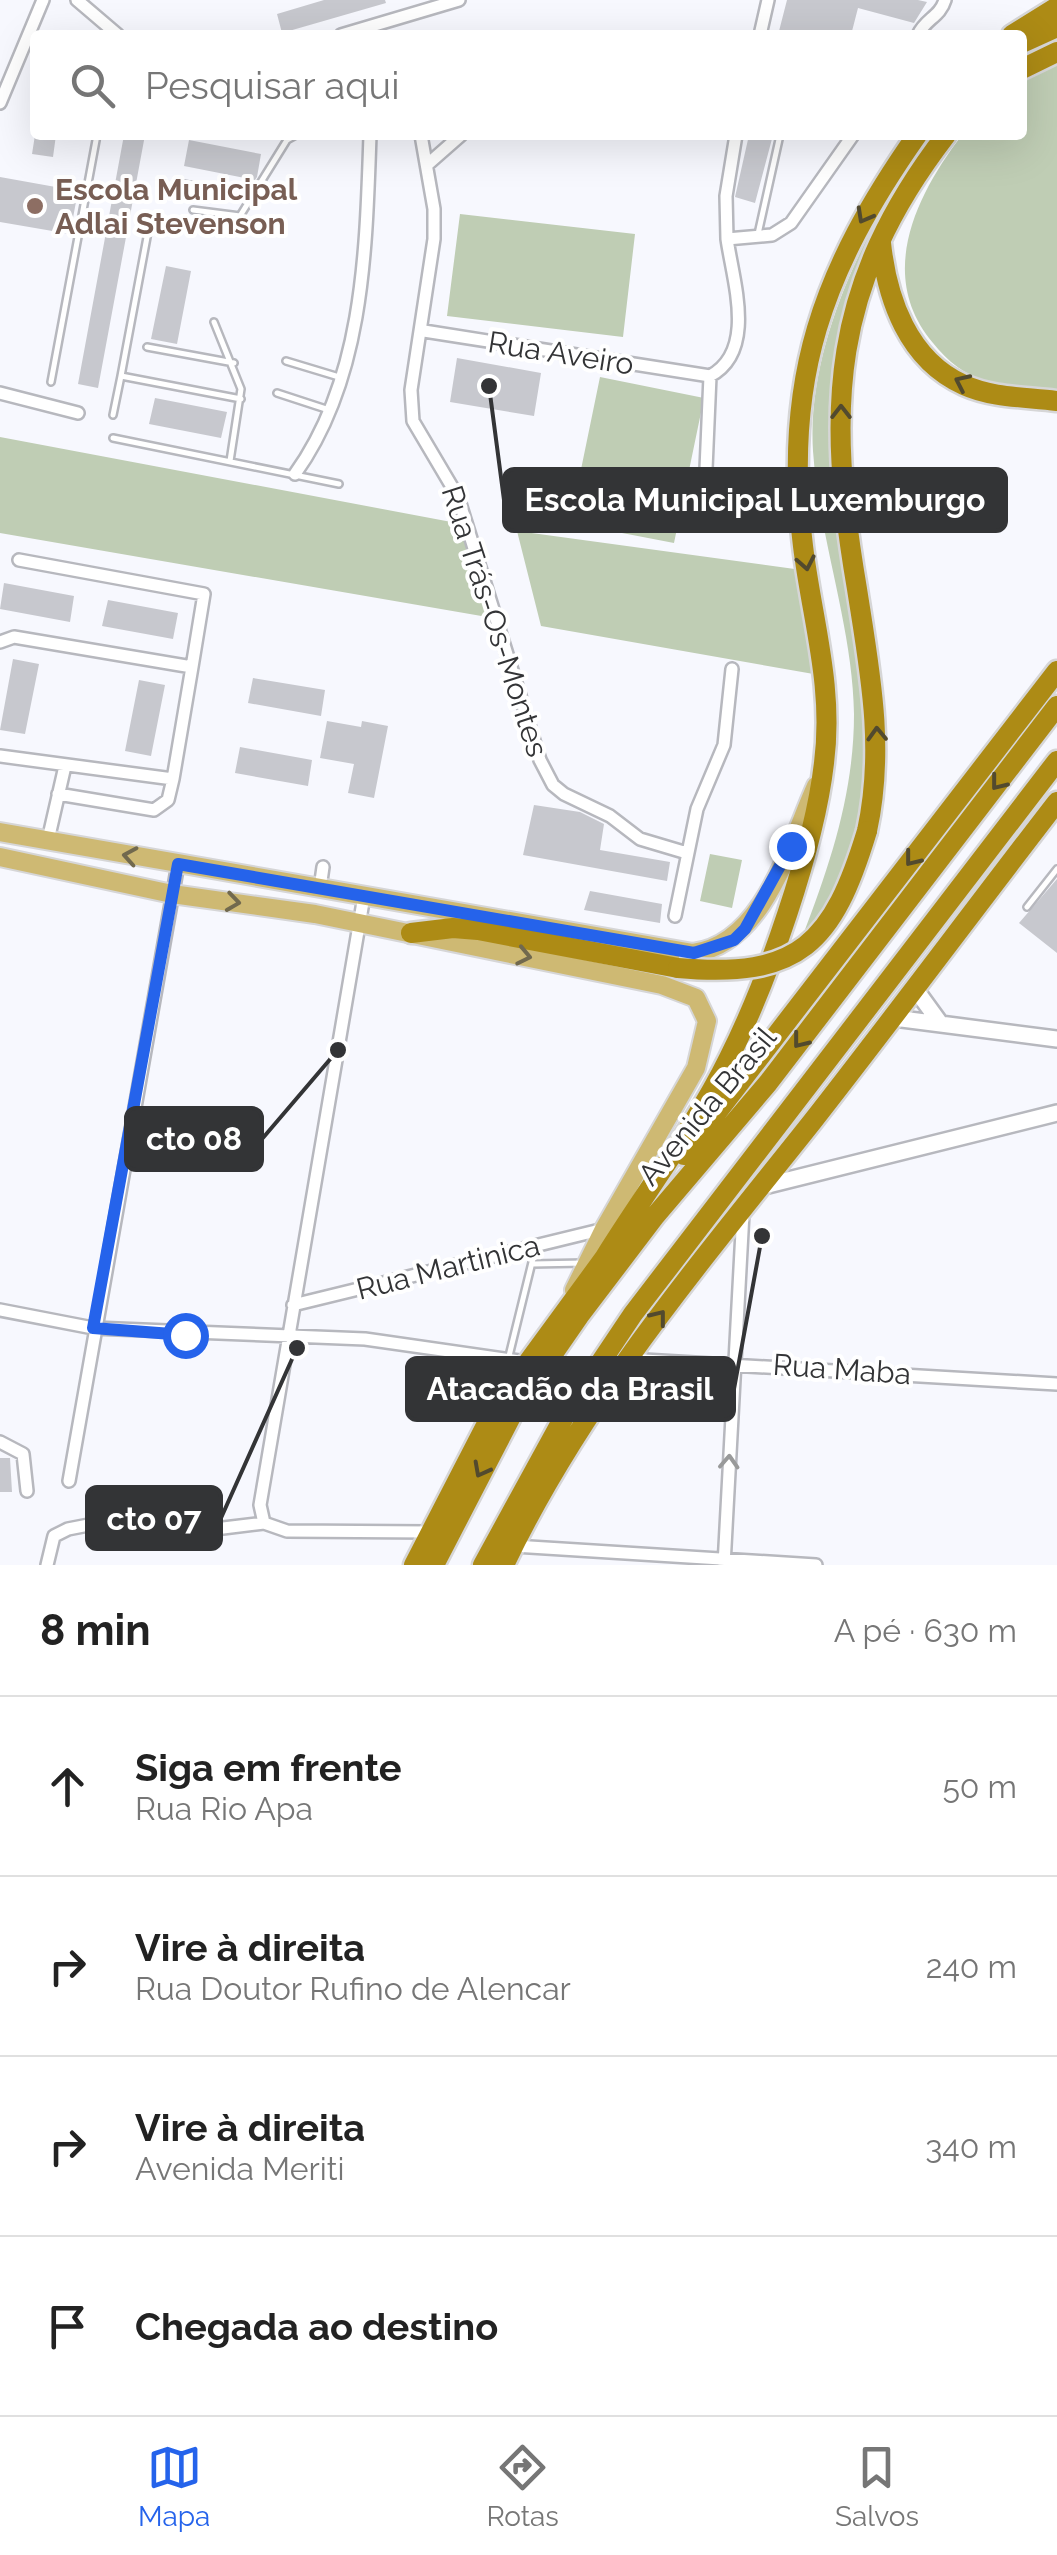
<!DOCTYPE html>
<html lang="pt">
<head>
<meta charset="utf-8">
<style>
  :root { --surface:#fff; --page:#f2f2f2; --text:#222; --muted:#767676; --line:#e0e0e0; --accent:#2563eb }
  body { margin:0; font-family:Raleway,sans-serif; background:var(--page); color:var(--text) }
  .stop { position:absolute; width:30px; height:30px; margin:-22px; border:8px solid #2563eb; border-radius:50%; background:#fff }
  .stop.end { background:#2563eb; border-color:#fff; box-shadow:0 2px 10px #0008 }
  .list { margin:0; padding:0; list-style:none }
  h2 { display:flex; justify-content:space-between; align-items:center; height:130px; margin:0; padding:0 40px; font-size:42px }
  h2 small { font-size:32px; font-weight:400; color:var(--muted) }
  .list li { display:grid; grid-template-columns:65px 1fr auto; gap:30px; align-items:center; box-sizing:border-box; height:180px; padding:0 40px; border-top:2px solid var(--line) }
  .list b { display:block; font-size:38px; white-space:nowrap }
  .list p { margin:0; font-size:32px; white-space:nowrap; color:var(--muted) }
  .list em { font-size:32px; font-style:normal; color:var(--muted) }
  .icon { flex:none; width:55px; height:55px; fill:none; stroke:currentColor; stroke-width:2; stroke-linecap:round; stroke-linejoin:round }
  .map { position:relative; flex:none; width:1057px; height:1565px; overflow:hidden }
  .search { position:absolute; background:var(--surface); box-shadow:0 10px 40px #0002; left:30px; right:30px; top:30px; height:110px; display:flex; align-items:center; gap:25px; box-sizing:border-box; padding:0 35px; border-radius:10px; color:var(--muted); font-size:38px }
  .sheet { height:850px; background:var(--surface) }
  nav { display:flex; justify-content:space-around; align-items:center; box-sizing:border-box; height:140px; border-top:2px solid var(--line); background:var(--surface); font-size:28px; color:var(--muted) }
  nav a { display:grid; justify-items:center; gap:5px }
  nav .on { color:var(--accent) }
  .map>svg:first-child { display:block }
  .green { fill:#bfcdb4 }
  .building { fill:#c7c8ce }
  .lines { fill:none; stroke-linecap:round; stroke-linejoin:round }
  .lane-casing { stroke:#b7b8be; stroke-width:10 }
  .street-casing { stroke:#b7b8be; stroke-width:16 }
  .secondary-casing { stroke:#b7b8be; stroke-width:20 }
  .primary-casing { stroke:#d6d6d7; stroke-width:22 }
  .highway-casing { stroke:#d6d6d7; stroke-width:25 }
  .lane { stroke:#fff; stroke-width:5 }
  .street { stroke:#fff; stroke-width:11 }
  .secondary { stroke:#fff; stroke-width:15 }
  .primary { stroke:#ceb973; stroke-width:18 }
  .highway { stroke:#ad8b15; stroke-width:20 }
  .highway-bridge-casing { stroke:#d6d6d7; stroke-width:25; stroke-linecap:butt }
  .highway-bridge { stroke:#ad8b15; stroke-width:20 }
  .oneway { stroke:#524a2e }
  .oneway2 { stroke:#71694e }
  .oneway3 { stroke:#999a9a }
  .route { stroke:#2563eb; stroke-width:12 }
  .education-dot { fill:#8d6e63; stroke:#fff; stroke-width:4 }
  .labels { text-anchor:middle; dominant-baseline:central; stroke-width:8; stroke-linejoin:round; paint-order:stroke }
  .education-label { font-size:30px; font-weight:bold; fill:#785e54; stroke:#fff; text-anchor:start }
  .street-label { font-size:30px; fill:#333436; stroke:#fff }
  .leader { fill:none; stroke:#333436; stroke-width:4 }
  .callout-dot { fill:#333436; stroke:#fff; stroke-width:4 }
  .callout { fill:#333436; stroke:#333436; stroke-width:4 }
  .callout-label { font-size:32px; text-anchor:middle; font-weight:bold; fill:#fff }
</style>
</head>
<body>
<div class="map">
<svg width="1057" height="1565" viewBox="0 0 1057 1565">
  <rect width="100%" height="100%" fill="#f7f8fe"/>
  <path class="green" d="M1057 62V390C1035 388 1009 389 988 382 966 376 947 361 933 343 876 276 916 195 962 135H1022V81Z
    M929 135H938L909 177 837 392 875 735 863 827 824 913 803 935C831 862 854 792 854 714 853 628 819 537 813 451 806 343 869 221 929 135Z
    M460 214 635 234 623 337 447 316Z
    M600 377 704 398 674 543 570 523Z
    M0 437 462 524 493 618 0 533Z
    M517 531 802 570 825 676 541 626Z
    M710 854 742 860 732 908 700 901Z"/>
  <path class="building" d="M324 0H385L386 3 282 33 277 14Z
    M787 0H918L927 2 914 23 858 8 851 35H778Z
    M35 135H56L53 157 32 154Z
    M124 135H145L98 388 78 384Z
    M749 135H773L755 203 735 197Z
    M189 140 261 154 257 177 255 180 184 166Z
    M0 177 78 191 70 234 0 222Z
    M166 266 191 271 177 344 151 339Z
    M457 358 541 373 534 416 450 402Z
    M155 398 227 412 221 438 149 424Z
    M4 583 74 596 70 622 0 609Z
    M108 600 178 613 173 639 102 626Z
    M13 659 39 664 25 734 0 730Z
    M253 678 325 690 321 716 248 703Z
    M139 680 165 685 151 756 125 751Z
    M327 721 361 727 362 721 388 726 374 798 348 793 354 764 320 758Z
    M240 747 312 760 308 786 235 773Z
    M534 805 580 812 604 824 600 850 670 862 667 881 523 855Z
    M1057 879V953L1019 923Z
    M590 891 662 904 660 923 584 910Z
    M0 1458H10L12 1492H0Z"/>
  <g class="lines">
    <defs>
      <path id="lane" d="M183 184 254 197
        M193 210 240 216 287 140 296 135
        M151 216 121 376 241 399
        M758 234 780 135
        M214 322 241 389 230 461
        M147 347 234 363
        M286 361 339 377
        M51 382 97 135
        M277 393 329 410
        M113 415 121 376
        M113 438 339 484
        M1027 907 1057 869
        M532 1264 584 1263
        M509 1356 536 1246"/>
      <path id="street" d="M77 0 118 35
        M341 35 459 0
        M760 35 768 0
        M918 35C925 19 940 17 945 0
        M0 103 43 0
        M421 135 434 209V239L411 390 413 421 458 497 540 760 553 785 564 794 610 816 640 839 687 853
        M736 135 726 196 727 239 772 235 791 223 853 135
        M428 164 461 135
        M424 331 710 376C757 351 733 281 727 239
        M0 393 78 413
        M706 469 710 376
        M295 474C364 378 366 250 370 135
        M19 560 204 594 192 667
        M0 642 14 637 192 667 173 779 0 756
        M58 794 154 810 168 800 173 779
        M48 840 65 766
        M320 888 323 867
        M675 916 697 809 724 745 732 669
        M293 1305 604 1229
        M0 1310 93 1328 365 1339 526 1362
        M627 1359 1057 1384
        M0 1442 23 1454 27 1491
        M69 1481 178 864
        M264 1523 260 1505 364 896
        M264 1523 287 1531 429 1532
        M514 1546 816 1565
        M47 1565 54 1536 68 1529 140 1515 215 1529 264 1523
        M724 1565 743 1213"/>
      <path id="secondary" d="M916 990 940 1023
        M894 1018 1057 1039
        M760 1187 1057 1113"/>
      <path id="primary" d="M0 832 693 953C764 944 790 844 816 786
        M0 857 172 894 315 914 662 985 696 998 707 1021 696 1068 604 1229 574 1290"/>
      <path id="highway" d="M1012 35 1057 7
        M1022 43 1057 27
        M1022 69 1057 52
        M881 243C887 299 908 360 964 385 992 398 1027 397 1057 401
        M867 831C885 748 870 672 857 589 826 408 830 286 946 135
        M411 933 453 928 478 930 678 968
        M684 1155 1057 671
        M605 1257C646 1191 695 1127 729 1058 768 980 814 849 824 763 834 686 812 620 803 546 782 380 823 269 917 135
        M414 1565 496 1406 611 1249
        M434 1565 516 1407 579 1316 655 1216 768 1083 1057 706
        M483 1565 564 1417 633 1314 1057 761
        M504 1565C582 1401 700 1263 812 1122 895 1016 975 908 1057 802"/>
    </defs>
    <use href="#lane" class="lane-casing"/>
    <use href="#street" class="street-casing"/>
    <use href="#secondary" class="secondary-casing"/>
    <use href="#primary" class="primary-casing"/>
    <use href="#highway" class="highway-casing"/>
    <use href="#lane" class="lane"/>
    <use href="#street" class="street"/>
    <use href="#secondary" class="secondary"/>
    <use href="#primary" class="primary"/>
    <use href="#highway" class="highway"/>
    <defs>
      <path id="highway-bridge" d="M678 968C800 979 833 943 867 831"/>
    </defs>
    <use href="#highway-bridge" class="highway-bridge-casing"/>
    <use href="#highway-bridge" class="highway-bridge"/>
  </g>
  <defs><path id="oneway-chevron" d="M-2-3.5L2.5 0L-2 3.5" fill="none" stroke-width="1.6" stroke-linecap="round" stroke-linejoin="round" transform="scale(2.5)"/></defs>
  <g class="oneway">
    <use href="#oneway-chevron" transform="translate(864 216) rotate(119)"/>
    <use href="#oneway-chevron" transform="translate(962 382) rotate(-155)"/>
    <use href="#oneway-chevron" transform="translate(841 412) rotate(-90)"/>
    <use href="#oneway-chevron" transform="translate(806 563) rotate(79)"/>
    <use href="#oneway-chevron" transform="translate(877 734) rotate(-92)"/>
    <use href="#oneway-chevron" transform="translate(998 783) rotate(128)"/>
    <use href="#oneway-chevron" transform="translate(912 859) rotate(128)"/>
    <use href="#oneway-chevron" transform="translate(800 1041) rotate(128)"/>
    <use href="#oneway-chevron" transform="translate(659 1317) rotate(-52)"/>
    <use href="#oneway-chevron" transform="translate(481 1470) rotate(118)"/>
  </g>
  <g class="oneway2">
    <use href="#oneway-chevron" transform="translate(130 856) rotate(-170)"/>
    <use href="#oneway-chevron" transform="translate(233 902) rotate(8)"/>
    <use href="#oneway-chevron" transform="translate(524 956) rotate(12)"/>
  </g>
  <use class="oneway3" href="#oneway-chevron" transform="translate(729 1462) rotate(-87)"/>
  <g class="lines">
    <path class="route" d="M185 1335 93 1328 178 864 694 953 734 940 745 929 791 846"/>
  </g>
  <circle class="education-dot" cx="35" cy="206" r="10"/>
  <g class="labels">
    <g class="education-label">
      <text x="55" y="189">Escola Municipal<tspan x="55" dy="34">Adlai Stevenson</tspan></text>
    </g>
    <g class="street-label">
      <text transform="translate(561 353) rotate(9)">Rua Aveiro</text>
      <text transform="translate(495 621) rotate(72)">Rua Trás-Os-Montes</text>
      <text transform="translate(707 1106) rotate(-50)">Avenida Brasil</text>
      <text transform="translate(448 1267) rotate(-14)">Rua Martinica</text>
      <text transform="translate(842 1369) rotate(4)">Rua Maba</text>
    </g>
  </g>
  <path class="leader" d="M489 386L504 500M338 1050L262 1139M762 1236L734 1389M297 1348L221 1518"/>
  <g class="callout-dot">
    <circle cx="489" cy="386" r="10"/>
    <circle cx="338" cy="1050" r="10"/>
    <circle cx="762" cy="1236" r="10"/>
    <circle cx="297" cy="1348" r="10"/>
  </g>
  <g class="callout">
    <rect x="504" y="469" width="502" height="62" rx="10"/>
    <rect x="126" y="1108" width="136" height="62" rx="10"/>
    <rect x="407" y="1358" width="327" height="62" rx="10"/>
    <rect x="87" y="1487" width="134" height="62" rx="10"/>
  </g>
  <g class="callout-label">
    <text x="755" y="511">Escola Municipal Luxemburgo</text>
    <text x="194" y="1150">cto 08</text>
    <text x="570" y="1400">Atacadão da Brasil</text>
    <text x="154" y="1530">cto 07</text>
  </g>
</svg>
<div class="stop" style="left:185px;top:1335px"></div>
<div class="stop end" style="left:791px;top:846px"></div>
<div class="search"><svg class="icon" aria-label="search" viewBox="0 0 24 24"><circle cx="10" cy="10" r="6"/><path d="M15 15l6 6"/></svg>Pesquisar aqui</div>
</div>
<section class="sheet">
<h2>8 min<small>A pé · 630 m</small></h2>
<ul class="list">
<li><svg class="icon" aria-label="ahead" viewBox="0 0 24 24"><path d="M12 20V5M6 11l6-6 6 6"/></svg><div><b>Siga em frente</b><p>Rua Rio Apa</p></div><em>50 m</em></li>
<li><svg class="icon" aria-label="right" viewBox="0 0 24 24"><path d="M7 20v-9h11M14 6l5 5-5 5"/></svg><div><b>Vire à direita</b><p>Rua Doutor Rufino de Alencar</p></div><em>240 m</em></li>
<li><svg class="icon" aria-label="right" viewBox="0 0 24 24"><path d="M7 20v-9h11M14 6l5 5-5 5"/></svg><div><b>Vire à direita</b><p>Avenida Meriti</p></div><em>340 m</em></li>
<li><svg class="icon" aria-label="arrive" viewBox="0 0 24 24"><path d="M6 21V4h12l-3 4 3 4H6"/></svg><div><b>Chegada ao destino</b></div></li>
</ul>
</section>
<nav>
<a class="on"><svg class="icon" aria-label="map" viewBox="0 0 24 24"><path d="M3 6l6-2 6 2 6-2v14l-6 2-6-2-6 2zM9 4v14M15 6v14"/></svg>Mapa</a>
<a><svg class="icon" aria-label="directions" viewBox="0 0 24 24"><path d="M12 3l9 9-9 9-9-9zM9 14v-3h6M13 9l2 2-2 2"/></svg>Rotas</a>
<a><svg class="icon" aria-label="saved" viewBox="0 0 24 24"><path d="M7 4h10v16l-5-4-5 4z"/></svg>Salvos</a>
</nav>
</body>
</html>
